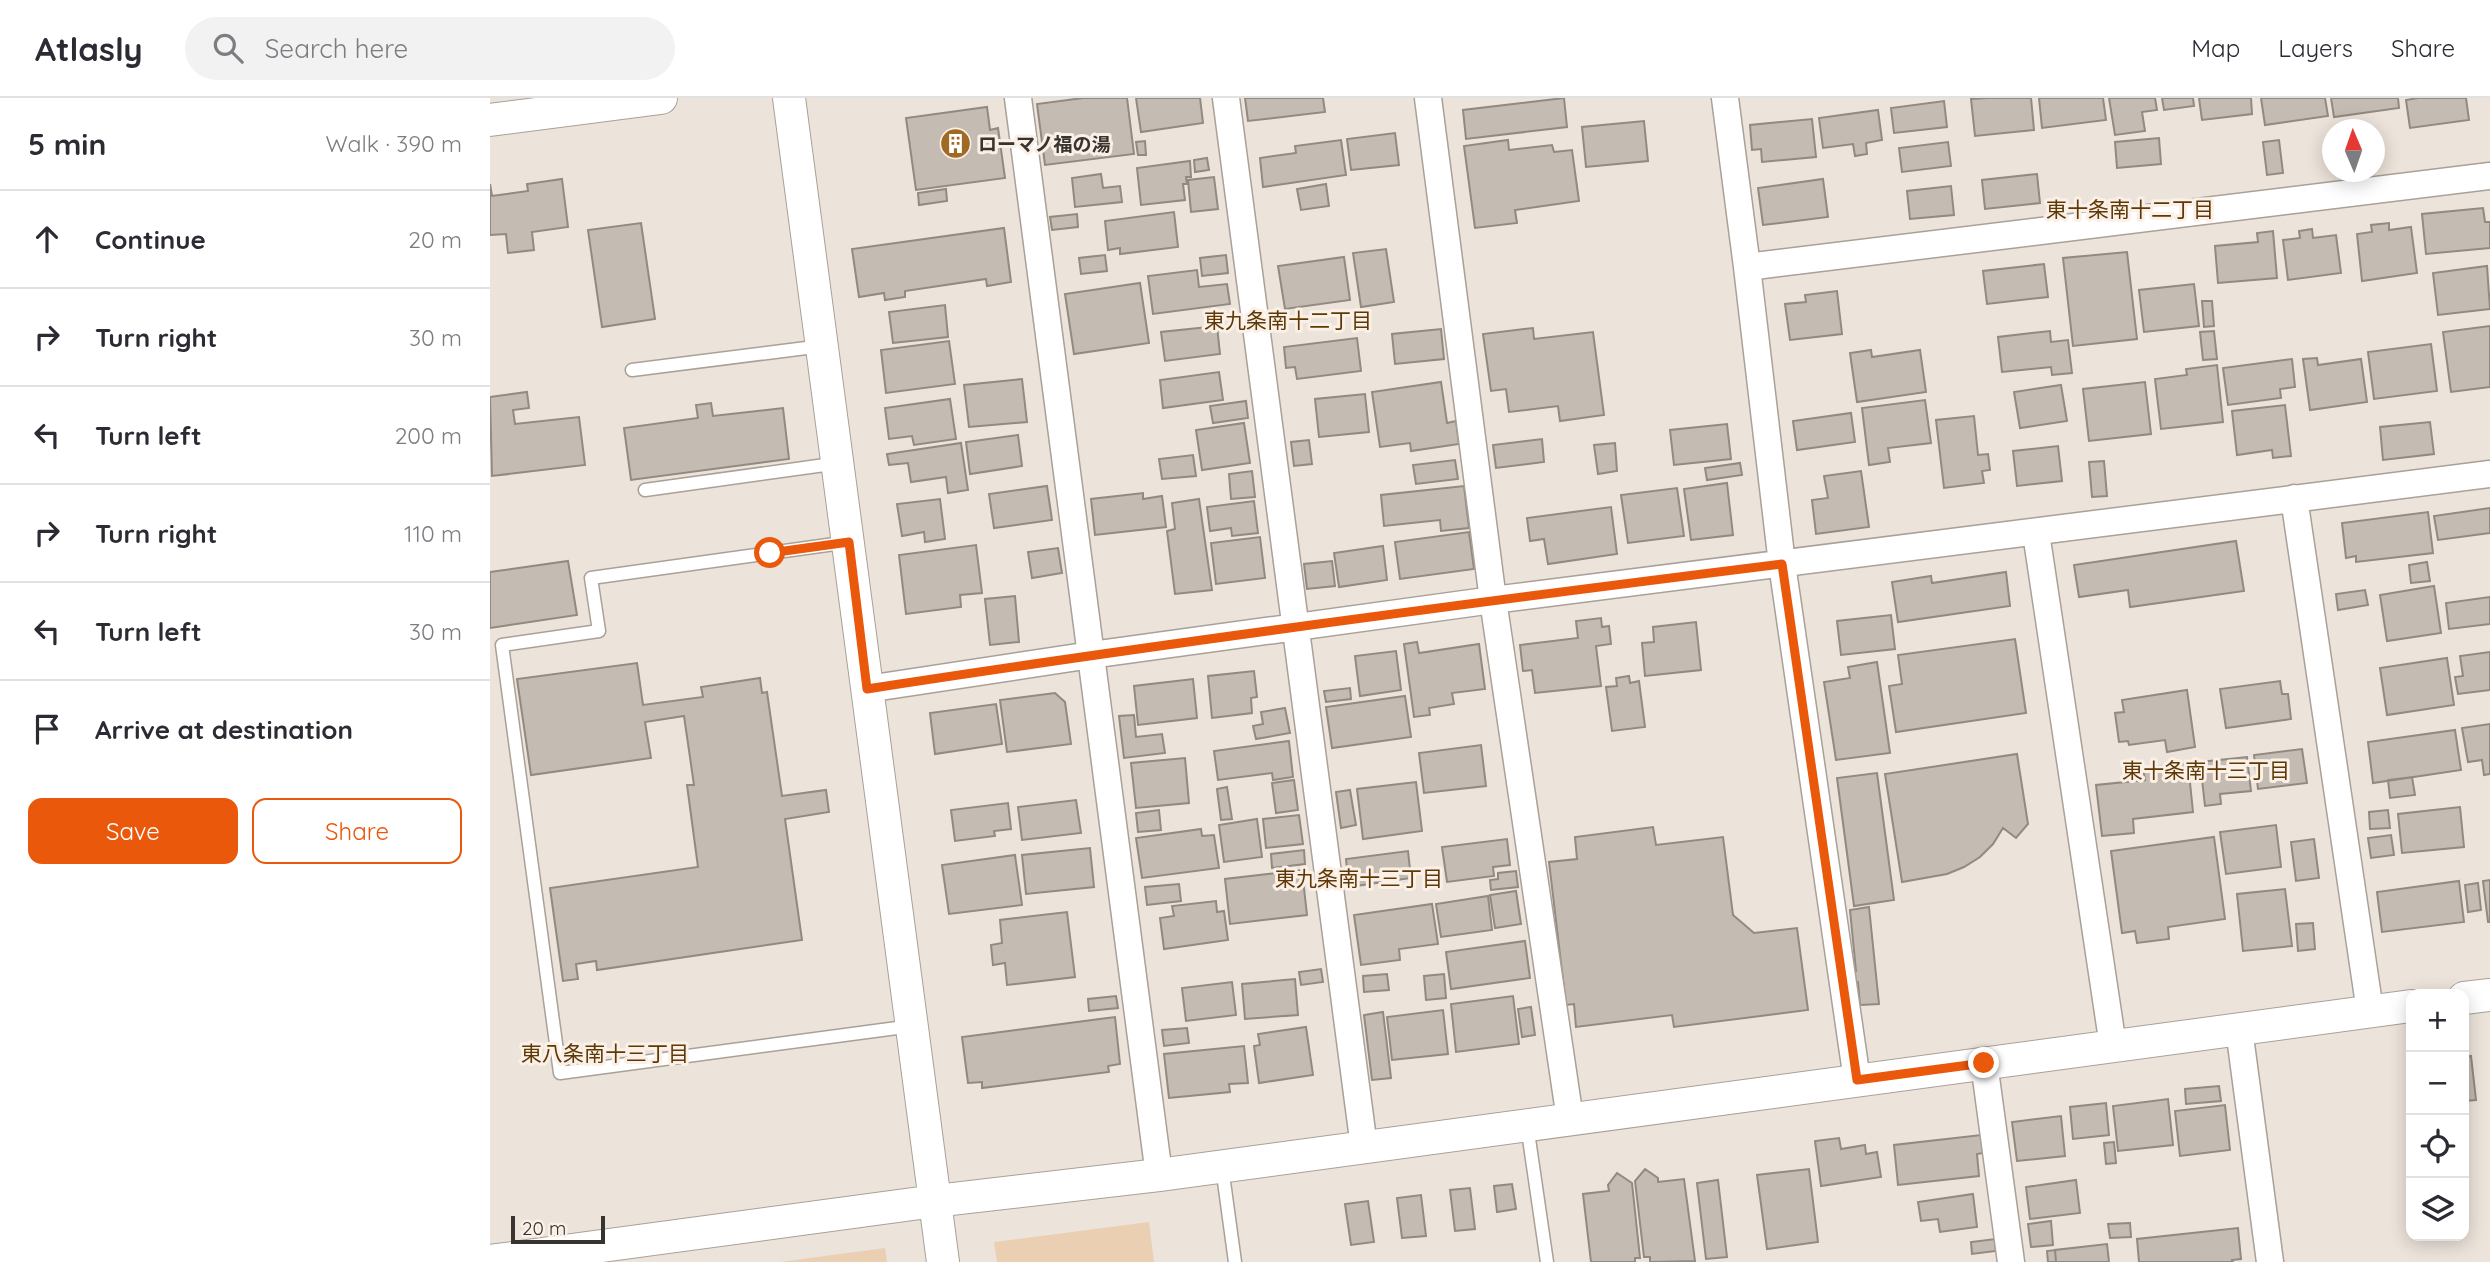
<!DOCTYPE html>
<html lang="en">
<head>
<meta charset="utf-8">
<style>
  :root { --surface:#fff; --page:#f2f2f3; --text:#2b2b33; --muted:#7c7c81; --line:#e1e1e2; --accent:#ea580c }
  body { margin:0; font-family:Quicksand,"Noto Sans JP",sans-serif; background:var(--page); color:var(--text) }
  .controls { position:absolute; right:21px; bottom:21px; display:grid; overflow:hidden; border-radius:14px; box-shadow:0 4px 18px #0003 }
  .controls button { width:63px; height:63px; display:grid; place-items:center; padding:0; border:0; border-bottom:2px solid var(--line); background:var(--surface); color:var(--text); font:35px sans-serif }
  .compass { position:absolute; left:1832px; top:21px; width:63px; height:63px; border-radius:50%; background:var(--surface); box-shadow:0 4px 18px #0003; rotate:358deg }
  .scale { position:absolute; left:21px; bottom:18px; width:94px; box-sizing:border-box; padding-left:7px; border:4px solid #37332f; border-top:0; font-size:19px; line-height:24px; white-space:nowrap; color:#37332f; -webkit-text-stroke:5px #faf0e7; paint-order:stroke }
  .stop { position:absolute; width:21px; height:21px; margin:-16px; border:5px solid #ea580c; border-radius:50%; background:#fff }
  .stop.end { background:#ea580c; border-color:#fff; box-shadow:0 2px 7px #0008 }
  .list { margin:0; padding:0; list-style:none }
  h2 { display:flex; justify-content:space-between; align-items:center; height:91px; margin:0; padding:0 28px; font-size:30px }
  h2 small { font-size:23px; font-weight:400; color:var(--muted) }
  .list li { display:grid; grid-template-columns:46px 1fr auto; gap:21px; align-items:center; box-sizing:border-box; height:98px; padding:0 28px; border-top:2px solid var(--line) }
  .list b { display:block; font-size:26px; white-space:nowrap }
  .list em { font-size:23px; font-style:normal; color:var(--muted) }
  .actions { display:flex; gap:14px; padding:21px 28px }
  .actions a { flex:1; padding:16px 0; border:2px solid var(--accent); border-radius:14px; text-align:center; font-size:24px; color:var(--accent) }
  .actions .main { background:var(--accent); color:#fff }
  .icon { flex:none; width:38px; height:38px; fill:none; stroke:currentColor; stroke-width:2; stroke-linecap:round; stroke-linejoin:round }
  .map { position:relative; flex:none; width:2000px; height:1164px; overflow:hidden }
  header { display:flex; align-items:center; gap:42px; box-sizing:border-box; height:98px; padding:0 35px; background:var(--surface); border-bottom:2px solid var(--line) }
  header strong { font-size:33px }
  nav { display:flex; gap:38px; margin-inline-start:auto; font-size:24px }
  .search { width:490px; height:63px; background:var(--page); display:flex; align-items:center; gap:18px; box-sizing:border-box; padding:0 24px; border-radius:38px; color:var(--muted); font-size:26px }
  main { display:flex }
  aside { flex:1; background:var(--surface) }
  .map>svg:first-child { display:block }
  .green { fill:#eacfb3 }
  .building { fill:#c4bbb2; stroke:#928a81; stroke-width:2 }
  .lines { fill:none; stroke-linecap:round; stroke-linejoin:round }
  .service-casing { stroke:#a9a097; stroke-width:15 }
  .minor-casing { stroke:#a9a097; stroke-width:29 }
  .tertiary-casing { stroke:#a9a097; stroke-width:34 }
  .service { stroke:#fff; stroke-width:12 }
  .minor { stroke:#fff; stroke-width:26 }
  .tertiary { stroke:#fff; stroke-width:32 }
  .route { stroke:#ea580c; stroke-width:9 }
  .labels { text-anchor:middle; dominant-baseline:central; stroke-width:6; stroke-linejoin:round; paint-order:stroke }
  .poi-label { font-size:19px; font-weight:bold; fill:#37332f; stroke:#faf0e7; text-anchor:start }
  .neighbourhood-label { font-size:21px; fill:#5e3906; stroke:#faf0e7 }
</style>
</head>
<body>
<header>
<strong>Atlasly</strong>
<div class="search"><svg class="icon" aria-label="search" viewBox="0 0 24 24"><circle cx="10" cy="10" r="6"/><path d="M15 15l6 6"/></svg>Search here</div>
<nav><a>Map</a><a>Layers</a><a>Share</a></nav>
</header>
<main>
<aside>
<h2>5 min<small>Walk · 390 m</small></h2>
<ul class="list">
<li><svg class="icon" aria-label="ahead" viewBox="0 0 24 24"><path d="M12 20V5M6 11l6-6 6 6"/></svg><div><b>Continue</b></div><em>20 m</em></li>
<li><svg class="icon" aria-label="right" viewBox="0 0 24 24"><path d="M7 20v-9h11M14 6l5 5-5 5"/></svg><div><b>Turn right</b></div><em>30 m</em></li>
<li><svg class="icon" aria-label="left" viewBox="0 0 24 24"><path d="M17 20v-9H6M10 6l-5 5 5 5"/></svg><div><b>Turn left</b></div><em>200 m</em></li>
<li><svg class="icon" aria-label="right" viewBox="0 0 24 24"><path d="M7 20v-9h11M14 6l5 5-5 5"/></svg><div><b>Turn right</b></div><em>110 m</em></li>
<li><svg class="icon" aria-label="left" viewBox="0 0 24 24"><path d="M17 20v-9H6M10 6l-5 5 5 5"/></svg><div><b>Turn left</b></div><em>30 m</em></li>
<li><svg class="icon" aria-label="arrive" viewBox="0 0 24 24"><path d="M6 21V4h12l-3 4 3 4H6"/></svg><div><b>Arrive at destination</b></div></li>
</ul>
<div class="actions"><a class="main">Save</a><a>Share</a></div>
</aside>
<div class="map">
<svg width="2000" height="1164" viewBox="0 0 2000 1164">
  <rect width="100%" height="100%" fill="#ece3da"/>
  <path class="green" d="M659 1124 664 1164H507L504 1144Z
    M395 1150 397 1164H290Z"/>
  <path class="building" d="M593 0H637L644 56 555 67 547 6Z
    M646 0H710L713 25 651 34Z
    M755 0H833L835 14 758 23Z
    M1074 0 1077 29 976 41 973 12Z
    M1497 0H1541L1544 32 1485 38 1481 1Z
    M1549 0H1613L1616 22 1552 30Z
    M1619 0H1665L1667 12 1652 14 1655 33 1625 37Z
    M1672 0H1703L1704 8 1674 12Z
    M1709 0H1761L1762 16 1712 22Z
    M1771 0H1835L1838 18 1775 27Z
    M1841 0H1908L1909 10 1844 19Z
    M1928 0H1976L1979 22 1920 30 1916 2Z
    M1454 3 1457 29 1404 35 1401 10Z
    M497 9 500 32 508 30 515 80 426 92 416 20Z
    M1388 12 1392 42 1376 45 1377 56 1365 58 1363 46 1333 50 1329 20Z
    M1322 21 1326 59 1272 64 1271 51 1262 52 1260 27Z
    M1154 23 1158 63 1096 69 1092 29Z
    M905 35 909 67 861 72 857 41Z
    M1669 40 1671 66 1627 70 1625 44Z
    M851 42 856 77 773 89 770 60 806 55 805 48Z
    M1018 42 1019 52 1062 47 1064 54 1082 52 1089 103 1025 112 1027 125 985 130 974 48Z
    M1789 42 1793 75 1777 77 1773 44Z
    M655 43 656 57H648L646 44Z
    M1458 44 1461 68 1412 74 1409 50Z
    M717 60 719 72 705 74 704 62Z
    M700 63 701 79H696L697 86H693L695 102 651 107 647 70Z
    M611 76 613 90 630 88 632 104 585 109 582 80Z
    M1547 76 1550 105 1495 111 1492 82Z
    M724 79 728 111 701 114 698 82Z
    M72 81 78 129 42 134 44 152 18 155 16 136 0 137V86L2 98 38 93 37 86Z
    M1333 81 1338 119 1273 127 1268 90Z
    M836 86 839 108 811 112 807 91Z
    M1461 88 1464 117 1420 121 1417 93Z
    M456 91 457 103 429 107 428 95Z
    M1993 110 1995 124H2000V150L1936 156 1932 116Z
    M684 114 688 149 630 156V150L618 152 615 123Z
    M587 116 588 129 562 132 560 119Z
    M151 125 165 221 112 229 98 132Z
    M1899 125V132L1921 129 1927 175 1872 183 1867 136 1882 134 1881 127Z
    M514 130 521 184 497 188 496 181 415 193V199L395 202 394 195 369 199 362 151Z
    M1822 131 1823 140 1846 137 1851 175 1798 182 1793 142 1810 140 1809 133Z
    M1783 133 1787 180 1728 185 1725 148 1768 144 1767 135Z
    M896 151 904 204 871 209 863 155Z
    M1637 154 1647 241 1583 248 1573 160Z
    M615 157 617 173 591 176 589 160Z
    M736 157 738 175 712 178 710 160Z
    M854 159 860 202 795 211 788 168Z
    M1554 166 1558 199 1497 206 1493 173Z
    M1997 168 2000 211 1948 217 1943 175Z
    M707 172 709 189 737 186 740 206 663 216 658 178Z
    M650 185 659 245 584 256 575 196Z
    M1704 186 1709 228 1654 234 1649 192Z
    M1347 193 1352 236 1300 242 1295 206 1316 204 1315 197Z
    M1712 203H1722L1724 228 1714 229Z
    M455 207 458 239 403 245 399 214Z
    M727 228 730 256 675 263 671 234Z
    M2000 228V289L1961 294 1953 234Z
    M1043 230 1044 241 1103 234 1114 317 1070 323 1068 308 1019 314 1016 291 1001 293 993 236Z
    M951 231 954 261 905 266 902 236Z
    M1560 233 1561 244 1578 242 1582 275 1562 277 1561 269 1512 274 1508 239Z
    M1724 233 1727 261 1713 262 1710 234Z
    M867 240 871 273 807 281 805 269 796 270 794 249Z
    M459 243 465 286 396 295 391 252Z
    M1941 246 1947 293 1884 301 1878 254Z
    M1381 252 1382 259 1430 252 1436 294 1367 304 1360 255Z
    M1827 260 1828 267 1871 261 1877 304 1820 312 1813 261Z
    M1802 261 1805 289 1790 291 1791 300 1738 307 1733 270Z
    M1727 267 1733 324 1671 331 1665 281 1697 277 1696 271Z
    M729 274 733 302 673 310 670 282Z
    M532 281 537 324 479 329 474 287Z
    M951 284 957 325 966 323 969 346 921 353 920 345 890 349 882 294Z
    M1655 284 1661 336 1599 343 1593 291Z
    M1571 287 1577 323 1530 330 1524 294Z
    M37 294 39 310 23 312 25 326 89 319 95 367 2 378 0 299Z
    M875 296 879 334 829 339 825 301Z
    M460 301 466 341 424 347 422 338 399 341 395 310Z
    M1435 302 1441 345 1398 350 1400 364 1379 367 1372 310Z
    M756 303 758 320 723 325 720 308Z
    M221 305 223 318 293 310 299 361 141 382 134 330 208 320 206 307Z
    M1795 307 1801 358 1783 360 1782 352 1747 357 1742 313Z
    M1361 315 1365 344 1307 352 1303 323Z
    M1484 318 1488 357 1498 356 1500 372 1492 373 1494 385 1454 390 1446 322Z
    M1940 324 1944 356 1893 362 1890 329Z
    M754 325 760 365 712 372 706 332Z
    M1237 326 1241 361 1184 367 1180 332Z
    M528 337 532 368 480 376 476 344Z
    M1052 341 1054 364 1006 370 1003 347Z
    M819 342 822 366 804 368 801 344Z
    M471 345 478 392 458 395 456 379 421 384 418 365 399 367 397 356Z
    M1125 345 1127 373 1108 376 1104 347Z
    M1568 348 1572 383 1527 388 1523 353Z
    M703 357 706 378 672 381 669 361Z
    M965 362 968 381 926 386 923 367Z
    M1614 363 1617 398 1602 399 1599 364Z
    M1250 365 1252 377 1217 382 1215 370Z
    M762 373 765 399 741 401 739 376Z
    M1371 373 1379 429 1326 436 1322 402 1338 400 1334 378Z
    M1237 385 1243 437 1201 442 1194 391Z
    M557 388 562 422 504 430 499 396Z
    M974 388 979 430 951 433 950 422 894 428 891 397Z
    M1187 390 1194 438 1138 445 1131 397Z
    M653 395V401L672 398 676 429 605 437 601 401Z
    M450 401 455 441 435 444 434 434 412 438 407 406Z
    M709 401 722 492 685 496 677 433 685 431 682 405Z
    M764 403 768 435 742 438 741 430 720 433 717 409Z
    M1121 409 1127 456 1058 466 1054 441 1040 443 1037 420Z
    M2000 410V435L1948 442 1944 418Z
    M1938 414 1943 455 1866 464V458L1856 460 1852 425Z
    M979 434 984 471 910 481 905 444Z
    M770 439 775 480 726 486 721 445Z
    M1746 443 1754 493 1640 509 1638 492 1589 499 1584 467Z
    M486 447 492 495 470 497 471 509 416 516 409 457Z
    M893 448 897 482 849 489 844 455Z
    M568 450 572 475 542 480 538 454Z
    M78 463 87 517 0 530V474Z
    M842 463 845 488 817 491 814 466Z
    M1937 464 1940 483 1921 485 1919 467Z
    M1516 474 1520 508 1408 524 1402 484 1441 478 1442 485Z
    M1944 488 1951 535 1897 543 1890 497Z
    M1875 492 1878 507 1848 512 1846 496Z
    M525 498 529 544 500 547 495 501Z
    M2000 499V526L1959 531 1956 505Z
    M1401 517 1405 551 1351 557 1347 523Z
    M1111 520 1112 529 1119 528 1121 546 1106 548 1111 588 1045 595 1042 572 1033 573 1030 547 1088 540 1086 523Z
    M1206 524 1211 572 1155 578 1152 545 1164 544 1163 529Z
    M1525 541 1536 615 1406 634 1399 588 1412 586 1408 557Z
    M927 544 929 555 989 546 995 591 962 595 964 606 939 610 940 617 924 619 914 546Z
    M906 553 911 592 870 598 865 558Z
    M2000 554V592L1968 596 1965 579 1973 578 1970 558Z
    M1957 560 1964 607 1897 617 1890 570Z
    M1387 564 1400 655 1346 662 1334 584 1360 580 1358 569Z
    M147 565 153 607 213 599 211 589 270 580 272 595 277 594 292 698 336 692 339 714 295 721 312 842 107 872 106 863 86 866 88 881 73 883 60 790 208 769 197 687H204L194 618 155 624 161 660 41 677 27 581Z
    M764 573 767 599 761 600 762 615 722 620 718 578Z
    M1139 578 1140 585 1149 583 1155 629 1122 633 1116 589 1127 588 1126 580Z
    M703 581 707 620 648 627 644 588Z
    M1790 583 1792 596H1798L1801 621 1736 630 1730 591Z
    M860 590 861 601 836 604 834 593Z
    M1697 592 1705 649 1677 654 1675 642 1639 647 1638 643 1629 644 1625 615 1634 614 1632 602Z
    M565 595 575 604 581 646 517 654 510 602Z
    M915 598 921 639 842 650 836 609Z
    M506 606 512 646 445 656 440 615Z
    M795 610 800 635 766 641 763 628 773 626 771 614Z
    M644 617 646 639 672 636 675 655 634 660 629 618Z
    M2000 626V676L1994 677 1992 662 1978 664 1972 630Z
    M1965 632 1971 672 1883 685 1878 644Z
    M799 643 803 679 783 682 782 675 728 682 724 653Z
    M991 647 996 688 934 695 929 655Z
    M1812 651 1817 685 1768 691 1764 657Z
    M1527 656 1538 726 1526 740 1513 730 1503 746 1490 759 1474 769 1457 776 1412 784 1395 676Z
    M1757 659 1761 693 1730 696 1731 706 1715 708 1710 664Z
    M695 660 699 705 646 710 641 665Z
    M1698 665 1703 714 1643 721 1644 735 1612 738 1606 687 1655 682 1653 670Z
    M1387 675 1404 802 1364 808 1347 680Z
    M1922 679 1925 697 1900 700 1898 682Z
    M804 682 808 712 786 715 782 685Z
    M926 684 932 733 873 741 867 691Z
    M737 689 742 721 731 722 727 691Z
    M860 692 866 727 851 730 846 694Z
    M586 702 591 735 532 742 528 709Z
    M518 705 521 731 504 733 505 738 465 743 461 712Z
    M1970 709 1974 749 1912 755 1908 716Z
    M669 712 671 732 648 734 646 715Z
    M1898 712 1900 730 1880 731 1879 714Z
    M809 717 813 746 776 750 773 721Z
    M767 721 772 759 734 764 729 727Z
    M1786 727 1791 769 1736 776 1730 734Z
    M1163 729 1166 747 1233 739 1243 817 1264 835 1307 830 1318 912 1184 929 1182 917 1086 929 1084 906 1076 907 1059 764 1087 761 1085 739Z
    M711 731 712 738 724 737 729 770 652 780 646 740Z
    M1901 737 1904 757 1881 760 1878 740Z
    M1724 739 1735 821 1678 829 1679 841 1647 845 1645 833 1632 835 1621 753Z
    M1017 741 1020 767 1003 769 1004 778 957 784 952 749Z
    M1824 741 1829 780 1806 783 1801 744Z
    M600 750 604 789 536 796 532 757Z
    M814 752 815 766 782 770 781 756Z
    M918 753 921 780 859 789 856 761Z
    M525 757 532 807 459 816 452 767Z
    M812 772 817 817 740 826 735 781Z
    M1026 773 1028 789 1001 792 1000 782 1008 781V775Z
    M2000 782V824H1998L1993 783Z
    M1969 783 1974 824 1892 834 1887 794Z
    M1988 785 1991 812 1978 814 1975 787Z
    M689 786 691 803 657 807 655 789Z
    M1795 791 1802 848 1753 853 1747 796Z
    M1026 793 1031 826 1005 830 1000 797Z
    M998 798 1002 832 951 839 946 806Z
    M726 803 727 814 734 813 738 842 674 851 670 820 684 818 682 808Z
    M942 806 948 846 909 851 910 862 871 867 864 817Z
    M1379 809 1389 906 1370 907 1368 884 1358 885 1356 874 1366 873 1360 812Z
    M577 814 585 879 517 887 515 865 503 867 501 847 512 845 510 822Z
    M1823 825 1825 851 1808 853 1806 826Z
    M1035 843 1040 880 961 891 956 854Z
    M831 871 833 884 811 887 809 874Z
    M897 876 899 892 874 894 873 878Z
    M954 876 956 900 936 902 934 878Z
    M805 881 808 917 755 921 752 886Z
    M742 884 746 917 696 923 692 890Z
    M626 898 628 910 599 913 598 901Z
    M1023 898 1029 946 966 954 961 906Z
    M1041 909 1045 937 1032 939 1028 911Z
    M953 912 958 956 902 962 897 919Z
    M893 914 901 980 882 982 874 917Z
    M625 919 630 966 618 968 619 974 492 990V984L478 985 472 939Z
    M816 929 823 977 769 985 764 948 770 947 768 936Z
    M697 930 699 945 674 948 672 932Z
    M754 948 758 985 739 986 740 994 679 1000 674 956Z
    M1981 958 1986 1002 1974 1003V959Z
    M1729 988 1731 1003 1696 1006 1695 991Z
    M1678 1001 1683 1047 1628 1053 1623 1008Z
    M1616 1005 1619 1037 1583 1041 1580 1009Z
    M1735 1007 1740 1052 1690 1058 1685 1013Z
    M1571 1018 1575 1058 1527 1063 1522 1024Z
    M1491 1037 1493 1055 1487 1056 1489 1078 1408 1087 1404 1047Z
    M1349 1040 1351 1051 1375 1047 1376 1056 1387 1054 1391 1079 1331 1088 1325 1043Z
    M1624 1044 1626 1065 1616 1066 1614 1045Z
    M1155 1071 1168 1080V1084L1194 1081 1205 1163 1160 1164V1159H1154L1145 1083Z
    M1319 1071 1328 1144 1277 1151 1267 1077Z
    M1127 1075 1142 1085 1150 1160H1145V1164H1101L1093 1096 1119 1093 1118 1087Z
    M1228 1082 1237 1159 1216 1161 1207 1085Z
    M1586 1082 1590 1115 1540 1121 1536 1089Z
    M1022 1086 1026 1111 1007 1114 1004 1088Z
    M980 1090 985 1131 965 1133 960 1092Z
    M1483 1096 1487 1129 1450 1134 1448 1121 1431 1123 1428 1104Z
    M931 1097 936 1138 912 1140 907 1100Z
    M878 1103 884 1144 861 1147 855 1106Z
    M1561 1123 1563 1147 1541 1149 1538 1126Z
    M1640 1125 1641 1139 1620 1140 1618 1126Z
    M1748 1130 1751 1161 1742 1162 1743 1164H1649L1647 1141Z
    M1505 1141 1506 1153 1482 1156 1481 1144Z
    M1617 1146 1619 1164H1566L1565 1152Z
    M1565 1152 1566 1164H1558L1557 1153Z"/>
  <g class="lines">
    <defs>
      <path id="service" d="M142 272 332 248
        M155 392 349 365
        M359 444 101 480 109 533 12 547 70 975 422 928
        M1037 1027 1057 1164
        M732 1069 745 1164"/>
      <path id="minor" d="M528 0 669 1077
        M736 0 874 1049
        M938 0 1003 502 1080 1021
        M1235 0 1257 169 1292 466 1367 982
        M1257 169 2000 78
        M1804 400 1880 913
        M1546 435 1623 948
        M377 591 601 557 1003 502 2000 376
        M1749 931 1780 1164
        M1494 965 1521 1164"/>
      <path id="tertiary" d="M299 0 453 1164
        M0 22 171 0
        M1974 900 2000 897
        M0 1163 445 1103 669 1077 1921 908"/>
    </defs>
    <use href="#service" class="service-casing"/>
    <use href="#minor" class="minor-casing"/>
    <use href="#tertiary" class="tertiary-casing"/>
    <use href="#service" class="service"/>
    <use href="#minor" class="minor"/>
    <use href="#tertiary" class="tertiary"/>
  </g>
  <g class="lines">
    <path class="route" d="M280 455 359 444 377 591C681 544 987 504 1292 466L1367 982 1494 965"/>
  </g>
  <defs>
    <symbol id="building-disc" viewBox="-11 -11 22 22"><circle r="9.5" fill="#a06924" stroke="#faf0e7"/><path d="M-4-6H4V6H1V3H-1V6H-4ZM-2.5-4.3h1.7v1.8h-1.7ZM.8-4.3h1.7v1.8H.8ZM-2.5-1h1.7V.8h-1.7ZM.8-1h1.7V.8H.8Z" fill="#fff"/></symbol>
  </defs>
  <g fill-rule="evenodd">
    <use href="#building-disc" x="448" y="28" width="35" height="35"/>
  </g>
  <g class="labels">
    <g class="poi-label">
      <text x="488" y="46">ローマノ福の湯</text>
    </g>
    <g class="neighbourhood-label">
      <text x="1640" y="111">東十条南十二丁目</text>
      <text x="798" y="222">東九条南十二丁目</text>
      <text x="1716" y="672">東十条南十三丁目</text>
      <text x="869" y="780">東九条南十三丁目</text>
      <text x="115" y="955">東八条南十三丁目</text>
    </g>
  </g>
</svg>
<div class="controls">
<button>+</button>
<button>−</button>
<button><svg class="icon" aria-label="locate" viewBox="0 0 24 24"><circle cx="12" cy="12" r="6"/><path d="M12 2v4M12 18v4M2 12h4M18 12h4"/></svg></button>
<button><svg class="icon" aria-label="layers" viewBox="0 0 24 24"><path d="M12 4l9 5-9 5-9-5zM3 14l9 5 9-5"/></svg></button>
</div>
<svg class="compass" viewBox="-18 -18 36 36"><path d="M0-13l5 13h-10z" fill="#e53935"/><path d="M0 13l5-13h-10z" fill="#7c7c81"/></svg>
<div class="scale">20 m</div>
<div class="stop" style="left:280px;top:455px"></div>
<div class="stop end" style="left:1494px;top:965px"></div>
</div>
</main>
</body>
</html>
